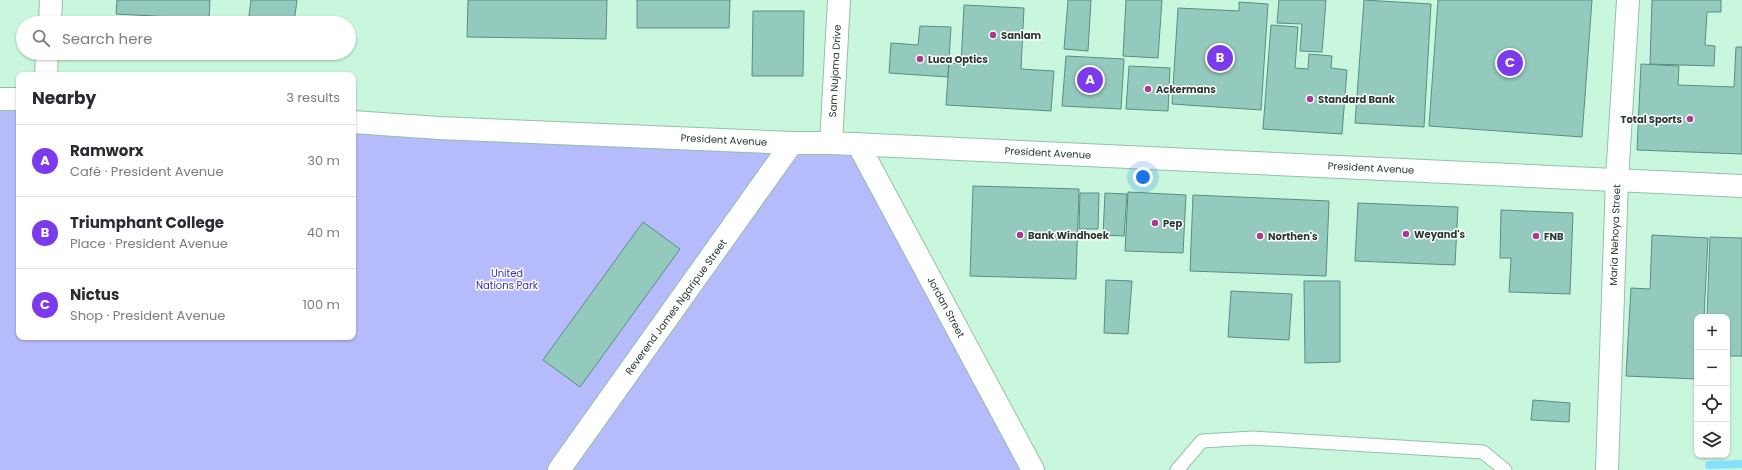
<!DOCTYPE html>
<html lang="en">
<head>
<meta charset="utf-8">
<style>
  :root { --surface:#fff; --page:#f2f2f3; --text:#2b2b33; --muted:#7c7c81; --line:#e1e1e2; --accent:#7c3aed }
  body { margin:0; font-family:Poppins,sans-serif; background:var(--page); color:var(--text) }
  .controls { position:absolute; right:12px; bottom:12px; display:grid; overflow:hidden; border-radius:8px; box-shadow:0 1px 3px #0004 }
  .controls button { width:36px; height:36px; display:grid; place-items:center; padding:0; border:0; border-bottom:1px solid var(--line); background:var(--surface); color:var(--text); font:20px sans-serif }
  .you { position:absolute; left:1143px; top:177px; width:14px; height:14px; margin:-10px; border:3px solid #fff; border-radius:50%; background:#1a73e8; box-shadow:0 0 0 6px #1a73e833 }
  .badge { display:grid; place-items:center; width:26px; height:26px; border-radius:50%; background:var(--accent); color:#fff; font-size:13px; font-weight:700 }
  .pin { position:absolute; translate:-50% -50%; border:2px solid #fff; box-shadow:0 1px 4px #0006 }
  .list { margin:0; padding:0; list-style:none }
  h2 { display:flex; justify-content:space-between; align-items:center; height:52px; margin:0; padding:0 16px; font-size:17px }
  h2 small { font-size:13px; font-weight:400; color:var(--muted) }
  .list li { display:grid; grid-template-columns:26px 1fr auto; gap:12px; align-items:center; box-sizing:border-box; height:72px; padding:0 16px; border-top:1px solid var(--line) }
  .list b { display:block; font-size:15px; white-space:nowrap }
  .list p { margin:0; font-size:13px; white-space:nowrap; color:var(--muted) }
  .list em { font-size:13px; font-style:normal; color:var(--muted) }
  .icon { flex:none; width:22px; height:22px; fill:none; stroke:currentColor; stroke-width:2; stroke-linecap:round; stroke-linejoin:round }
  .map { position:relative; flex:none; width:1742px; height:470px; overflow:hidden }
  .search { position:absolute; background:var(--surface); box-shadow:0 1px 3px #0004; left:16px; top:16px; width:340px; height:44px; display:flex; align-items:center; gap:10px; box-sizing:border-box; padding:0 14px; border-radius:22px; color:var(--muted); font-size:15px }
  .panel { position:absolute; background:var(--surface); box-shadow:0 1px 3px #0004; left:16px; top:72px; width:340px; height:268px; border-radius:8px }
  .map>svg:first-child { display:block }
  .green { fill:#b5bbfb }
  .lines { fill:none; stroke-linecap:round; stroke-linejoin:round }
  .stream { stroke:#84e1fd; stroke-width:8 }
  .building { fill:#94cabe; stroke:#588d82 }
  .service-casing { stroke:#94c0a7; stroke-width:15 }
  .minor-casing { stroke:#94c0a7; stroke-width:24 }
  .tertiary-casing { stroke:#94c0a7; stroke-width:24 }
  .service { stroke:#fff; stroke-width:13 }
  .minor { stroke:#fff; stroke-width:22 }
  .tertiary { stroke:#fff; stroke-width:22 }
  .poi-dot { fill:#ae388f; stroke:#fff; stroke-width:1.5 }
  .labels { text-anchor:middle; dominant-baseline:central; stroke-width:3; stroke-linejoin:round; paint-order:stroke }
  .poi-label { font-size:10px; font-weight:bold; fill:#283a30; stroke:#fff; text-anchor:start }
  .street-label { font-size:10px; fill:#283a30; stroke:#fff }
  .park-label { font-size:10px; fill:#3d2cab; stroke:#fff }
</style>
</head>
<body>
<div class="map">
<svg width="1742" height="470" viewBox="0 0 1742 470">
  <rect width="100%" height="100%" fill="#c9f7dd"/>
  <path class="green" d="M0 99H19V337H353V116L858 144 1041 470H0Z"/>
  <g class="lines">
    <path class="stream" d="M1709 465 1742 464"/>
  </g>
  <path class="building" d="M117 0H210L209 19 116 14Z
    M251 0H297L294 23H248Z
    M468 0H607L606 39 467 37Z
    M637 0H730L729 28H637Z
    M1068 0H1091L1088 51 1064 49Z
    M1126 0H1162L1158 58 1123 56Z
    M1279 0H1326L1322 52 1300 51 1302 24 1277 23Z
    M1364 0 1431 4 1424 127 1355 123Z
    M1438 0H1592L1582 137 1429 126Z
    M1652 0H1721V12H1707L1705 45 1715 46 1714 66 1650 64Z
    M1239 2 1268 4 1261 110 1172 104 1178 8 1239 11Z
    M964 5 1024 8 1021 69 1054 71 1051 111 946 105 949 63 961 64Z
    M753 11H804L803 76H752Z
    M1271 25 1298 27 1295 68 1308 69 1309 54 1332 56 1331 68 1347 70 1342 134 1263 129Z
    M920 26 951 27 948 77 889 73 891 43 918 45Z
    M1736 47H1742V154L1637 150 1641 64 1679 66 1678 85 1734 87Z
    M1066 56 1124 59 1121 109 1062 106Z
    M1129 66 1170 68 1168 111 1126 109Z
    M973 186 1079 189 1076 279 970 276Z
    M1128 192 1186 195 1183 253 1125 251Z
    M1080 193H1099L1098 229H1079Z
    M1105 193 1127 194 1124 236 1103 235Z
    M1193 195 1329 201 1326 276 1190 271Z
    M1358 203 1458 207 1455 265 1355 261Z
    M1501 210 1573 213 1570 294 1509 292 1511 258H1500Z
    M643 222 680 249 580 387 543 360Z
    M1652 235 1708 238 1704 317H1697V379L1626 376 1631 288 1650 289Z
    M1710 237 1742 238V356H1727V317H1707Z
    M1106 280 1132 281 1128 334 1104 333Z
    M1304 281H1340V362L1305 363Z
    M1231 291 1292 294 1289 340 1228 337Z
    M1533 400 1570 403 1569 422 1531 420Z"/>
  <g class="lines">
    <defs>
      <path id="service" d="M1177 470 1202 441 1253 438 1483 452 1505 470"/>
      <path id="minor" d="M50 23 51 0
        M46 75 47 53
        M0 99H19
        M353 122 439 128 792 143H831
        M858 144 1033 470
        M559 470 792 143
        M1607 470 1617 180 1628 0"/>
      <path id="tertiary" d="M839 0 831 143 1742 186"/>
    </defs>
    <use href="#service" class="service-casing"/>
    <use href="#minor" class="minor-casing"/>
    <use href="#tertiary" class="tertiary-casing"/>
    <use href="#service" class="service"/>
    <use href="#minor" class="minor"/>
    <use href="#tertiary" class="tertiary"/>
  </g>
  <g class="poi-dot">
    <circle cx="993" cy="35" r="4"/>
    <circle cx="920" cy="59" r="4"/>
    <circle cx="1148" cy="89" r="4"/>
    <circle cx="1310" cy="99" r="4"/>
    <circle cx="1690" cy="119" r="4"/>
    <circle cx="1155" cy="223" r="4"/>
    <circle cx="1406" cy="234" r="4"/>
    <circle cx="1020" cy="235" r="4"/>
    <circle cx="1260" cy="236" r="4"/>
    <circle cx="1536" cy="236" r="4"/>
  </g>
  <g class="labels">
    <g class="poi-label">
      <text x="1001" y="35">Sanlam</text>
      <text x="928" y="59">Luca Optics</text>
      <text x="1156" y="89">Ackermans</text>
      <text x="1318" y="99">Standard Bank</text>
      <text x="1682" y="119" text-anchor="end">Total Sports</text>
      <text x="1163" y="223">Pep</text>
      <text x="1414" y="234">Weyand's</text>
      <text x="1028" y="235">Bank Windhoek</text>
      <text x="1268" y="236">Northen's</text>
      <text x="1544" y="236">FNB</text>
    </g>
    <g class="street-label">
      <text transform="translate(835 71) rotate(-87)">Sam Nujoma Drive</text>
      <text transform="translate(724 140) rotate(3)">President Avenue</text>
      <text transform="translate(1048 153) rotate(3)">President Avenue</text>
      <text transform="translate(1371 168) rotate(3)">President Avenue</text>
      <text transform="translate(1615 235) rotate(-88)">Maria Nehoya Street</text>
      <text transform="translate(676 307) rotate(-54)">Reverend James Ngaripue Street</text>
      <text transform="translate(946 307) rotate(62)">Jordan Street</text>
    </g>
    <g class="park-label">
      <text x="507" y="273">United<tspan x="507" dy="12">Nations Park</tspan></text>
    </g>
  </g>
</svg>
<div class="controls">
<button>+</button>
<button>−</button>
<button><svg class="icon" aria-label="locate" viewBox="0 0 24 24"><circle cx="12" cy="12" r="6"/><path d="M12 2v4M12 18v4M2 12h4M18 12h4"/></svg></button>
<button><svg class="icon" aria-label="layers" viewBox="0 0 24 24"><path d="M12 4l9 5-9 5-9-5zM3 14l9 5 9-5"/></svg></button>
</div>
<div class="you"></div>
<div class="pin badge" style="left:1090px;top:80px">A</div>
<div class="pin badge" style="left:1220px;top:58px">B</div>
<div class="pin badge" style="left:1510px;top:63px">C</div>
<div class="search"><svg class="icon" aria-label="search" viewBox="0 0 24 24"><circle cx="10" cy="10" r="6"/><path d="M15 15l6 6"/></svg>Search here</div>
<section class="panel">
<h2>Nearby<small>3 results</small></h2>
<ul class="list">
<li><span class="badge">A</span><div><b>Ramworx</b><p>Café · President Avenue</p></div><em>30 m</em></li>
<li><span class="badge">B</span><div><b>Triumphant College</b><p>Place · President Avenue</p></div><em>40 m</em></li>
<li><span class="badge">C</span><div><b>Nictus</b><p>Shop · President Avenue</p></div><em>100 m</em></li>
</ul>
</section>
</div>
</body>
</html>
